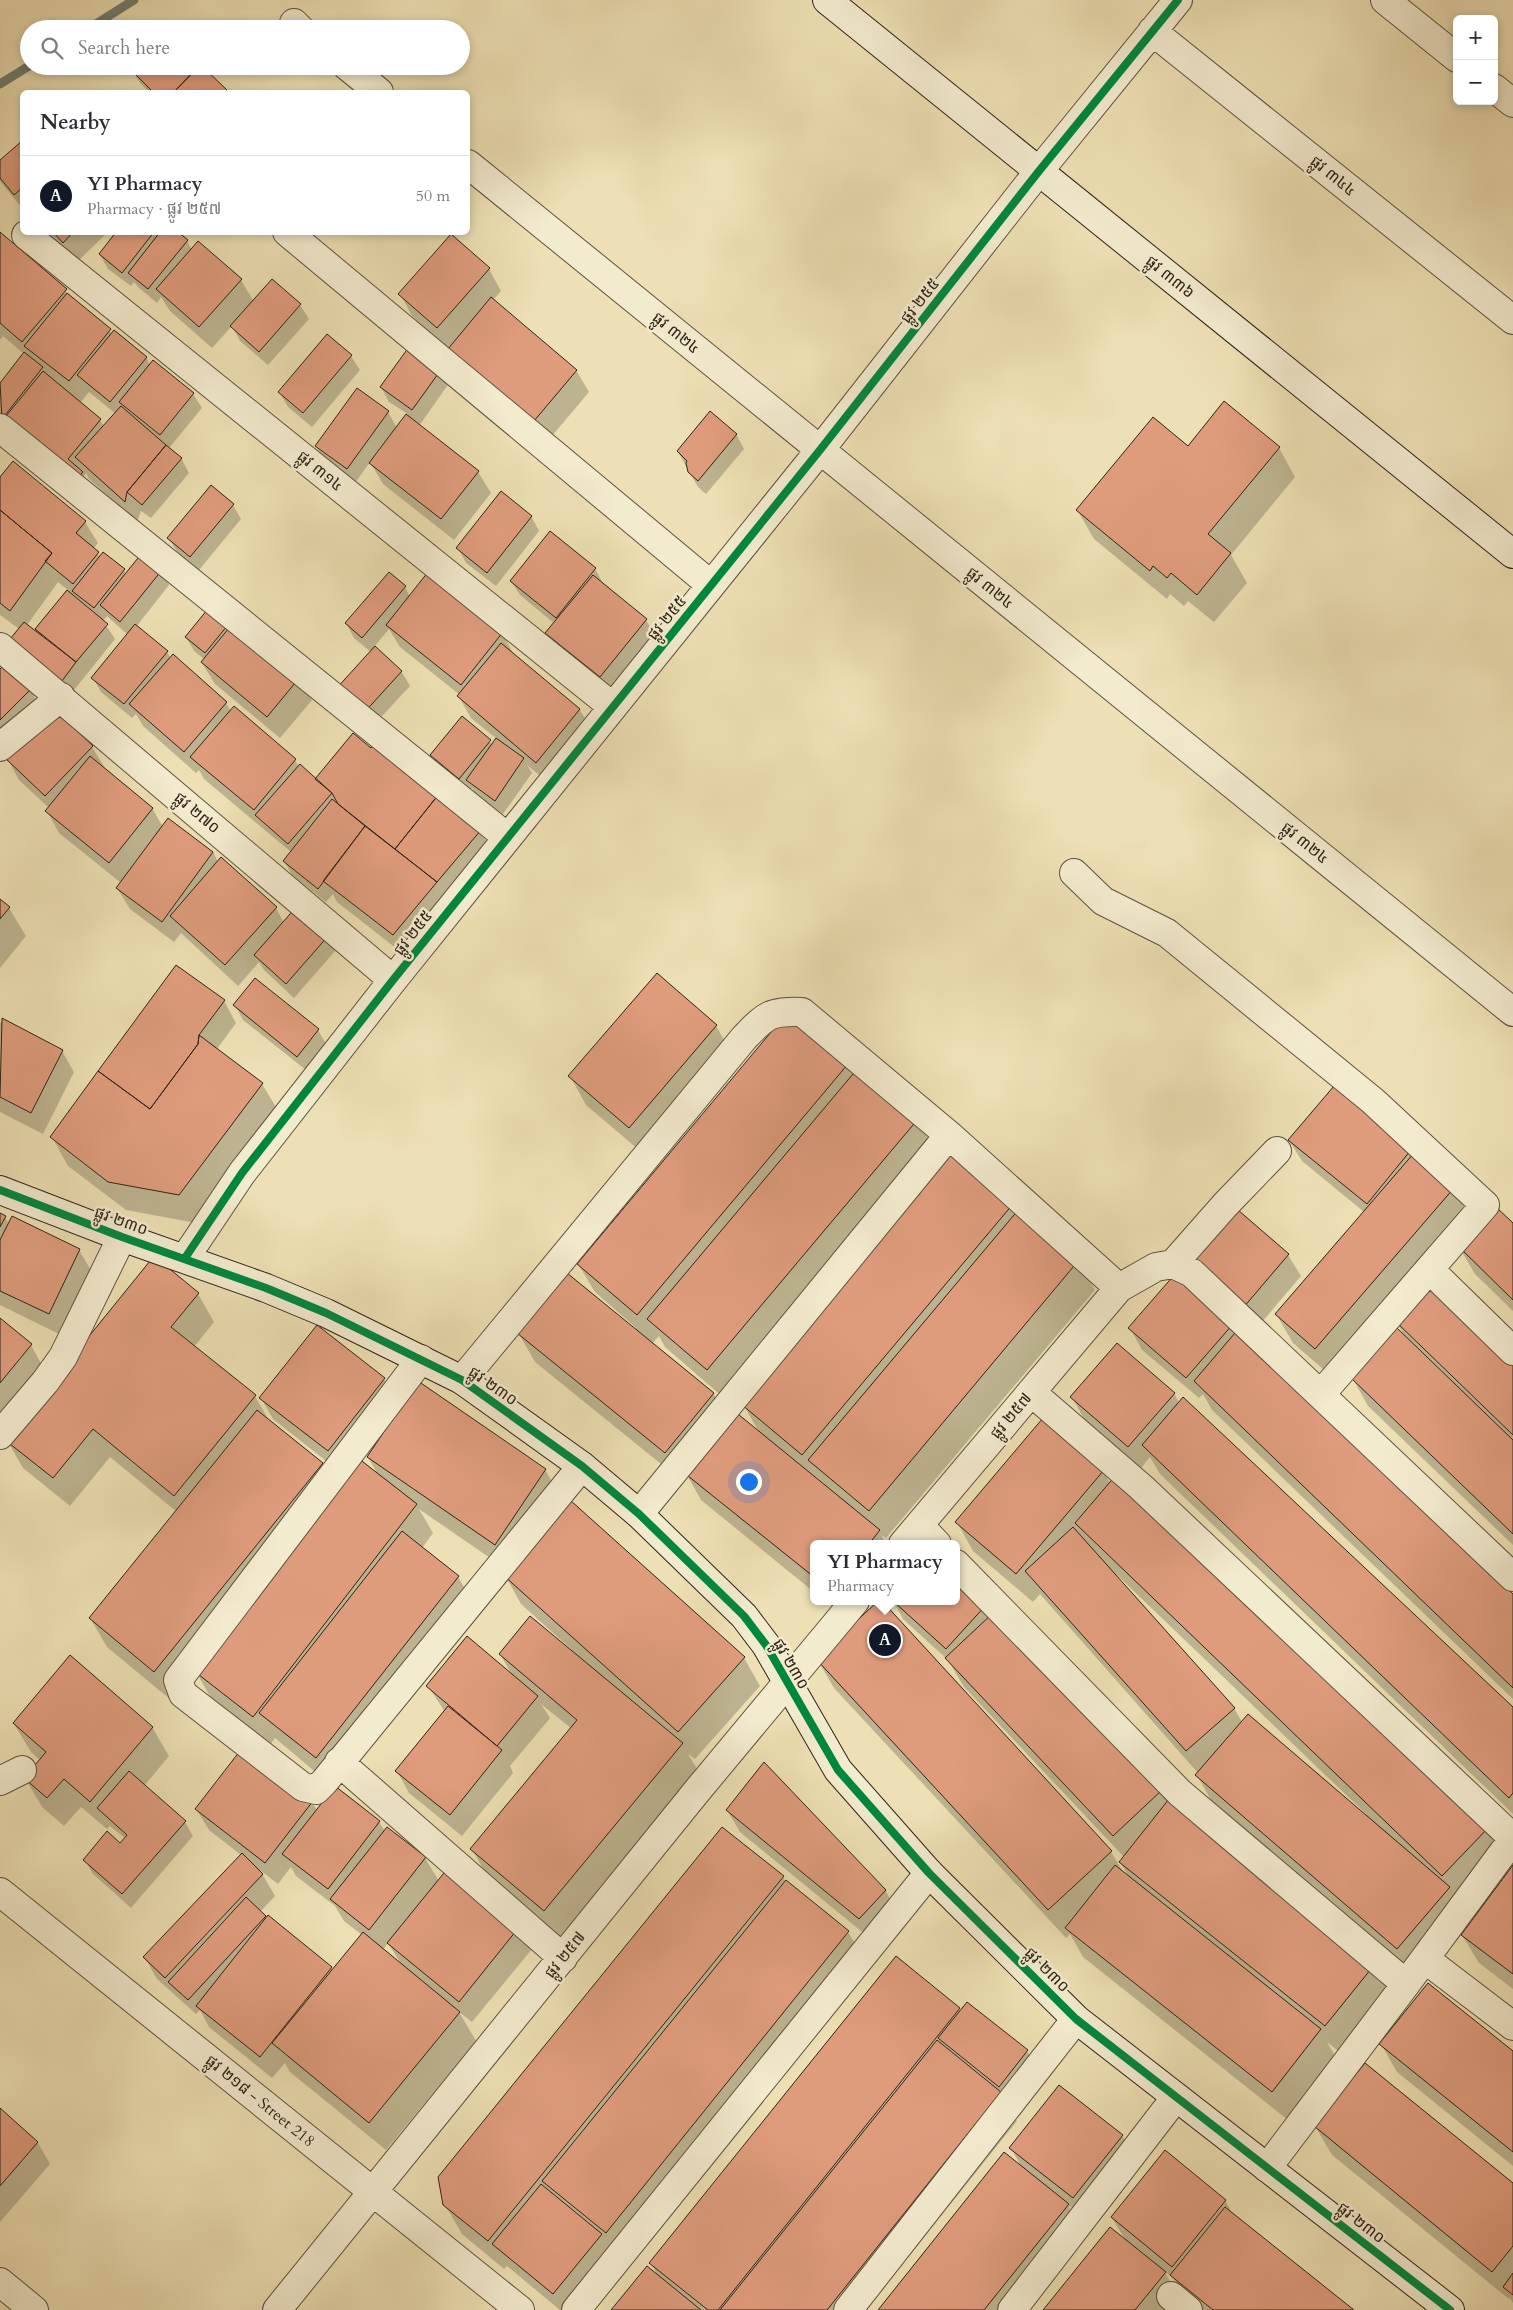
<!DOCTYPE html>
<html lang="en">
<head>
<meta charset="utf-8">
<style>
  :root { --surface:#fff; --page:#f7f7f7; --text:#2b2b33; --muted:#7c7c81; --line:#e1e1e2; --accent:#111827 }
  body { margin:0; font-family:Cardo,"Noto Sans Khmer",serif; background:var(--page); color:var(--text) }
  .controls { position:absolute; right:15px; top:15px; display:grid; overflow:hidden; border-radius:8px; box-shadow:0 2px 8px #0003 }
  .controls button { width:45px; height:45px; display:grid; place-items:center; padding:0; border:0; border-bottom:1px solid var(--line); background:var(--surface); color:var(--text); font:25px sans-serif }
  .you { position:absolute; left:748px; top:1481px; width:18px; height:18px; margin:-12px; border:4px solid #fff; border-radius:50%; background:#1a73e8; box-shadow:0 0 0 8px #1a73e833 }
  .badge { display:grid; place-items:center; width:32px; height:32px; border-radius:50%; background:var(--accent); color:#fff; font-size:16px; font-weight:700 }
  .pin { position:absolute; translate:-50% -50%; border:2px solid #fff; box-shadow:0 1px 5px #0006 }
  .popup { position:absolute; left:810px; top:1540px; width:150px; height:65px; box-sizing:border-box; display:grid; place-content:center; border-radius:8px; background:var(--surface); filter:drop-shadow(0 1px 4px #0005); font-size:16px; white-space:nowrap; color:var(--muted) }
  .popup b { font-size:19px; color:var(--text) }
  .popup::after { content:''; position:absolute; left:50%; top:100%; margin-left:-10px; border:10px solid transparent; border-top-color:var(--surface) }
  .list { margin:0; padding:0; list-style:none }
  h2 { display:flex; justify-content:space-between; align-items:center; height:65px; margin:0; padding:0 20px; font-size:21px }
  h2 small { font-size:16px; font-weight:400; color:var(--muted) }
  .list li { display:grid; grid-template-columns:32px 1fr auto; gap:15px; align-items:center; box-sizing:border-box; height:80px; padding:0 20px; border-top:1px solid var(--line) }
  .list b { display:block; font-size:19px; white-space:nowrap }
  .list p { margin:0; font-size:16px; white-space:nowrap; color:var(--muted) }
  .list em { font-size:16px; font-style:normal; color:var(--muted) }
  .icon { flex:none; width:28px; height:28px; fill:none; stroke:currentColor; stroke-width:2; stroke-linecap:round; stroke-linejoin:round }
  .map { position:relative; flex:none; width:1513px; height:2310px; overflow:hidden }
  .search { position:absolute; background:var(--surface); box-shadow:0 2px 8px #0003; left:20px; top:20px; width:450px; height:55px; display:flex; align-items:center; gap:12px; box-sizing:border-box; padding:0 18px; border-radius:28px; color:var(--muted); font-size:19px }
  .panel { position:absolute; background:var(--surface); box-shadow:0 2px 8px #0003; left:20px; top:90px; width:450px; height:145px; border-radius:8px }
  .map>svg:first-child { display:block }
  .shadow { fill:#0003; fill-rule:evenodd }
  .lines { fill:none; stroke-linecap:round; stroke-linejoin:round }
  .stream { stroke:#6e7f72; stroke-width:9 }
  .building { fill:#df9c7d; stroke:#2e2318 }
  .street-casing { stroke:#5e523f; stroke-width:30 }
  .secondary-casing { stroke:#2e2318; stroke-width:30 }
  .street { stroke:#f3ebce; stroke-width:28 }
  .secondary { stroke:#f3ebce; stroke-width:28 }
  .cycleway-casing { stroke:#f3ebce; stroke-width:11 }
  .cycleway { stroke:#00873e; stroke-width:8 }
  .labels { text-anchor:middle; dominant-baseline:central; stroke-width:5; stroke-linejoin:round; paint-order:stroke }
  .street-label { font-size:16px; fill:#2e2318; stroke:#f3ebce }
</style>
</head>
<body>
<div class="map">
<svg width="1513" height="2310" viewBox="0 0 1513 2310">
  <rect width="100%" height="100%" fill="#ede0b4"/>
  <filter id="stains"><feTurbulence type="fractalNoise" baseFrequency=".004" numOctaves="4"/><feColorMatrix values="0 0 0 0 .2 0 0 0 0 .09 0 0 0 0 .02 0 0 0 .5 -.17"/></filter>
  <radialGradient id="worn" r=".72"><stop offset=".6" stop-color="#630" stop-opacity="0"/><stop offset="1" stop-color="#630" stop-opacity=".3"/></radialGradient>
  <path class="shadow" d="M200 66 227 92H149L140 83 132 69Z
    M22 142V208L0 181V162Z
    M46 232H108L76 263Z
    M118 232H176L187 241 192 250 241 280 254 302 272 281 300 305 309 319 268 365 240 341 232 326 212 348 170 311 161 297 157 303 138 287 134 282 131 286 108 269 100 255Z
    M0 233 112 334 146 357 150 365 153 361 193 394 202 408 169 448 181 458 189 473 151 518 141 511 137 522 89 479 86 473 84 476 95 494 0 425V385L24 354 3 336 0 340ZM89 392 116 414 104 427 100 420 80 403Z
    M451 236 489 269 501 291 493 300 576 370 589 392 547 442 412 316 400 294Z
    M327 336 351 356 360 370 312 427 288 407 280 393Z
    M411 346 450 382 419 426 478 472 491 493 454 540 383 484 370 462 355 483 325 460 316 446 388 412 397 428 408 414 389 402 381 387Z
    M736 434 744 449 706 494 698 487 678 452Z
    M1188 447 1279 448 1295 477 1231 555 1247 583 1214 622 1188 601 1184 606 1170 594 1167 599 1094 539 1078 511Z
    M0 479 85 522 98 543 93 549 101 557 124 570 126 574 161 571 169 585 136 627 167 652 171 659 173 656 226 703 231 711 295 760 299 767 316 780 480 831 493 853 406 956 337 902 333 894 326 902 292 875 284 861 291 852 204 779 199 770 196 773 143 726 136 714 132 718 101 692 93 678 128 635 107 616 103 621 115 639 70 695 20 653 19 629 0 615ZM58 582 69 591 36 631 27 625Z
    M233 505 241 519 199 570 177 552 169 538Z
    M531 516 539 531 496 586 466 563 458 548Z
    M595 569 603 583 646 620 654 634 608 691 555 648 547 634 555 624 520 595 511 581Z
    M405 587 410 597 502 633 514 655 580 710 592 731 549 783 527 765 532 773 503 814 476 795 472 788 468 792 440 769 432 755 463 718 493 745 497 739 471 718 459 697 460 695 400 647 389 629 374 647 401 671 410 686 371 728 345 705 371 652 354 638 346 623Z
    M212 605 299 678 312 700 280 738 215 684 202 663 205 660 194 651 186 637Z
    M0 671 30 689 38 704 0 732Z
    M53 710 92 747 105 768 152 808 163 827 213 852 218 862 276 908 284 923 297 908 336 950 294 998 264 970 259 962 238 986 181 933 174 942 130 909 117 888 121 883 59 833 47 811 49 808 19 780 7 758Z
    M0 900 9 908 26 936 0 968Z
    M657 975 716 1026 733 1055 646 1156 586 1105 570 1076Z
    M224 1001 236 1023 217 1049 262 1084 279 1112 196 1223 126 1210 68 1166 52 1137Z
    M235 1005 318 1030 326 1044 306 1070 243 1020Z
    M2 1020 62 1051 74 1072 43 1134 0 1112V1024Z
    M847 1064 853 1075 917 1120 934 1148 724 1398 665 1347 659 1336 652 1344 713 1393 728 1419 760 1434 743 1404 952 1155 1078 1261 1095 1290 886 1538 881 1535 886 1544H814V1592L701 1500 687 1475 682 1481 535 1362 519 1334 635 1330 636 1328 595 1292 578 1264Z
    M1334 1087 1453 1188 1470 1217 1332 1377 1293 1343 1276 1314 1364 1212 1302 1161 1289 1140Z
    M0 1215 5 1217 9 1224 79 1250 92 1272 61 1335 0 1305Z
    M1513 1225V1311L1475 1274 1458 1245Z
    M1288 1255 1301 1276 1256 1329 1186 1259Z
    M198 1294 214 1322 194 1347 255 1396 270 1422 322 1464 336 1489 378 1475 368 1457 545 1470 562 1498 744 1658 760 1686 695 1759 688 1754 699 1772 561 1938 488 1878 472 1849 572 1729 541 1704 550 1718 510 1766 513 1773 462 1836 409 1793 397 1771 445 1712 428 1686 512 1675 500 1654 572 1650 521 1604 505 1575 509 1571 419 1509 433 1533 422 1548 458 1577 475 1605 332 1786 275 1738 270 1745 212 1700 195 1670 171 1700 107 1647 90 1618 177 1512 110 1457 70 1506 23 1468 7 1440Z
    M1394 1318 1513 1360V1545L1368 1406 1352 1377 1404 1335Z
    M0 1319 31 1345 43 1367 0 1419Z
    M1232 1325 1241 1341 1513 1596V1699L1212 1410 1203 1394 1199 1398 1142 1350 1130 1328Z
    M384 1379 396 1401 340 1472 273 1419 261 1398Z
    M1174 1393 1179 1403 1513 1709V1814L1160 1474 1150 1457 1141 1468 1084 1419 1072 1397Z
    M1103 1471 1110 1483 1489 1827 1505 1855 1414 1977 1213 1804 1197 1775 1198 1773 1040 1594 1033 1602 973 1551 957 1522ZM1117 1575 1367 1815 1366 1817 1242 1722 1234 1708 1115 1576Z
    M956 1577 1161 1791 1168 1802 1374 1964 1391 1993 1342 2054 1327 2042 1337 2059 1288 2120 1083 1957 1070 1934 1066 1938 834 1688 817 1659 880 1601 1111 1852 1125 1875 1130 1879 1120 1862 1124 1857 964 1687 948 1660 903 1619 893 1601H956Z
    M826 1601H862L847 1619Z
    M14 1724 152 1727 169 1756 144 1786 185 1822 193 1836 131 1908 93 1874 85 1860 121 1845 126 1839 110 1826 107 1829 81 1807 64 1826 42 1807 25 1778 40 1760 31 1752Z
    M312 1802 317 1811 379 1822 385 1831 387 1828 425 1858 439 1881 519 1927 532 1949 472 2022 459 2012 476 2041 386 2150 290 2072 285 2063 272 2078 209 2027 200 2010 196 2014 157 1979 145 1958 241 1855 209 1830 196 1809ZM291 1867 296 1876 335 1906 344 1921 362 1935 333 1970 260 1912 275 1896 260 1870 278 1884ZM388 1943 401 1964 383 1950Z
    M727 1810 885 1890 898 1912 872 1940 740 1832Z
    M1513 1867V1989L1479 1963 1462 1935Z
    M783 1877 785 1881 848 1932 865 1960 569 2310H560L507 2266 504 2269 462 2234 445 2205Z
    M897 1958 961 2011 1027 2051 1039 2073 1007 2104 1017 2121 866 2310H613L659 2278 651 2263Z
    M1381 2044 1513 2053V2166L1397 2072Z
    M0 2110 38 2143 50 2164 0 2222Z
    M1315 2126 1513 2184V2303L1510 2298 1509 2299 1332 2155Z
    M1122 2136 1135 2158 1086 2219 1068 2205 1085 2234 1024 2310H880L1022 2168 1011 2148Z
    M1225 2200 1233 2215 1352 2310H1195L1188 2304 1173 2278 1164 2271 1181 2301 1174 2310H1045L1126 2241 1112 2218Z"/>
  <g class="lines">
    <path class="stream" d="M88 29 134 0
      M0 84 29 66"/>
  </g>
  <path class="building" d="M133 66H199L174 92H153L130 69Z
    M199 66H202L228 91 174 92Z
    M22 141V188L14 195 0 178V160Z
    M0 232 67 289 22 342 0 323Z
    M53 232H73L63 243Z
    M116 232H154L122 273 99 254Z
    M160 232H178L188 240 148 289 128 273Z
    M451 234 490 268 437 328 398 294Z
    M198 241 242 279 199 327 156 289Z
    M272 279 301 304 259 352 230 326Z
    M67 293 111 329 69 381 24 346Z
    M491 297 577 370 534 421 448 349Z
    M114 330 147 357 110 402 77 375Z
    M327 334 352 355 303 413 278 392Z
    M411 344 443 367 412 410 380 387Z
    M24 352 43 367 2 419 0 383Z
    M153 360 194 393 160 435 119 402Z
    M43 371 101 419 68 459 83 472 76 480 49 451 6 416Z
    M357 388 389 411 347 469 315 446Z
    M1224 401 1280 447 1208 534 1231 553 1197 595 1171 573 1167 578 1153 566 1150 571 1076 510 1153 417 1188 446Z
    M121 406 166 445 127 492 125 502 75 457Z
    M710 411 737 434 698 481 688 472 686 463 687 461 677 451Z
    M406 414 479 471 441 519 369 463Z
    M166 445 182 458 142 505 127 492Z
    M13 461 86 521 76 533 99 552 73 584 45 561 52 553 0 510V477Z
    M211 485 234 504 190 557 167 538Z
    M501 491 532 516 487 573 456 548Z
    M0 510 52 553 10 611 0 603Z
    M550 531 596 568 556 618 510 581Z
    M103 552 125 569 94 608 72 591Z
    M142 553 162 570 120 622 100 605Z
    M389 572 406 586 362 638 345 623Z
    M428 572 503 632 461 685 386 625Z
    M593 575 647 619 600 677 545 633Z
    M67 590 108 624 76 662 35 629Z
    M212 604 232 620 205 653 185 637Z
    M24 622 76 662 62 681 10 639Z
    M234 622 300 677 267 717 201 662Z
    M135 624 168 651 124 704 91 678Z
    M501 643 580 709 536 763 457 696Z
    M375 646 402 671 362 715 335 690Z
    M173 654 227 702 184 752 129 704Z
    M6 663 31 689 0 720V669Z
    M234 706 296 759 254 810 190 757Z
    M53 708 93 746 45 796 5 758Z
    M462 716 491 740 459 779 430 755Z
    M353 733 371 748 379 738 439 794 395 849 338 804 332 793 315 779Z
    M496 738 524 758 495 801 466 780Z
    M90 756 153 808 109 863 45 811Z
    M300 764 332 793 288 844 255 815Z
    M439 794 481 830 437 882 395 849Z
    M332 799 365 826 318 889 283 861Z
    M168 818 213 852 162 922 116 888Z
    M365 826 437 882 393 935 323 881Z
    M221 857 277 907 225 965 170 916Z
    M0 899 10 907 0 919Z
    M297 906 329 935 286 984 254 955Z
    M176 965 225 1000 199 1035 198 1044 150 1109 98 1071Z
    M657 973 717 1025 629 1128 568 1076Z
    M255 978 319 1029 297 1057 233 1005Z
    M787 1013 848 1064 637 1315 577 1264Z
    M2 1018 63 1050 31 1113 0 1097Z
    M199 1035 263 1083 179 1195 108 1182 50 1137 98 1071 150 1109 198 1044Z
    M858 1068 918 1119 707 1370 647 1319Z
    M1334 1086 1411 1150 1367 1204 1288 1140Z
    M952 1153 1013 1204 802 1455 741 1404Z
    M1414 1153 1454 1188 1315 1349 1275 1314Z
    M1231 1204 1289 1254 1243 1308 1185 1258Z
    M1495 1206 1513 1223V1300L1457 1245Z
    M1019 1209 1079 1260 869 1511 808 1460Z
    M0 1213 6 1216 0 1227Z
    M12 1216 80 1249 49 1314 0 1291V1240Z
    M154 1256 199 1293 171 1327 256 1395 174 1496 93 1429 53 1478 5 1440Z
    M567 1273 714 1393 665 1453 517 1333Z
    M1175 1274 1233 1324 1186 1378 1128 1328Z
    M1431 1278 1513 1358V1435L1392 1318Z
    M0 1318 32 1344 0 1383Z
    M317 1325 385 1378 328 1451 259 1398Z
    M1397 1328 1513 1440V1534L1350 1377Z
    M1235 1333 1513 1594V1688L1194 1381Z
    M1117 1343 1175 1393 1128 1447 1070 1397Z
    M418 1381 546 1469 495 1545 367 1457Z
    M1183 1397 1513 1707V1793L1509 1798 1142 1445Z
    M257 1410 323 1463 154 1672 89 1618Z
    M733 1410 880 1530 869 1544H814V1577L683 1472Z
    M1043 1418 1104 1470 1016 1574 955 1522Z
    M358 1458 417 1504 253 1717 194 1671Z
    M1116 1475 1490 1826 1442 1876 1075 1523Z
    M570 1500 745 1657 678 1732 503 1575Z
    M1073 1527 1235 1708 1186 1751 1025 1571Z
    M402 1531 459 1576 316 1758 259 1713Z
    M956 1576 987 1604 946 1649 893 1601H956Z
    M878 1601H882L1112 1851 1048 1910 816 1659Z
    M994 1612 1162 1790 1113 1836 945 1658Z
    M530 1616 683 1743 544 1911 470 1849 577 1720 499 1654Z
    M467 1636 538 1696 497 1746 426 1686Z
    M70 1655 153 1727 90 1802 64 1779 47 1798 24 1778 46 1752 13 1723Z
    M448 1706 502 1750 450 1815 395 1771Z
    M1248 1714 1450 1887 1397 1949 1195 1775Z
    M243 1747 313 1801 265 1863 195 1809Z
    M764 1762 886 1890 859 1919 726 1810Z
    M129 1771 186 1821 122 1894 83 1860 107 1831 120 1843 127 1835 97 1808Z
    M335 1786 380 1821 328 1889 282 1854Z
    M1169 1799 1375 1964 1325 2026 1119 1862Z
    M387 1827 426 1857 369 1930 330 1899Z
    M722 1827 784 1876 488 2241 443 2205 438 2177Z
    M242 1853 263 1874 165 1978 143 1957Z
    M1115 1865 1321 2029 1272 2092 1065 1928Z
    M1513 1865V1974L1461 1935Z
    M448 1868 520 1926 459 2002 387 1943Z
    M786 1880 849 1931 606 2233 542 2181Z
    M246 1897 266 1916 188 2000 168 1982Z
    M268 1915 332 1967 260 2057 196 2006Z
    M363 1932 460 2012 369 2123 272 2043Z
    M896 1956 960 2008 718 2310H708L649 2263Z
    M1428 1983 1513 2051V2152L1379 2044Z
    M967 2002 1028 2050 999 2087 938 2038Z
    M937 2040 1001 2092 827 2310H720Z
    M1365 2063 1513 2183V2246L1492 2272 1314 2126Z
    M1059 2085 1123 2135 1073 2198 1009 2148Z
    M0 2108 38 2142 0 2186Z
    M1165 2150 1226 2200 1172 2267 1111 2217Z
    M1004 2152 1069 2204 984 2310H878Z
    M541 2184 602 2234 553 2294 492 2244Z
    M1225 2207 1354 2310H1213L1170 2275Z
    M1110 2227 1166 2272 1135 2310H1043Z
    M647 2266 701 2310H611Z
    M1513 2273V2295L1503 2287Z"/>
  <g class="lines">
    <defs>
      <path id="street" d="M1385 0 1457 58
        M294 23 300 29
        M1152 31 1513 320
        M347 66 379 92
        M1494 88 1513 103
        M468 164 1513 1012
        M287 232 711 585
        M26 235 613 707
        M0 428 507 837
        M0 647 393 980
        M0 747 61 697
        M1074 873 1103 901 1167 933 1373 1101 1485 1205 1321 1394
        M185 1258 242 1173 393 980 820 450 1039 171 1178 0
        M1173 1264 1225 1205 1277 1151
        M1430 1270 1513 1351
        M421 1359 178 1680 183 1694 303 1787 316 1790 324 1782 582 1466
        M462 1380 744 1038C766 1015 769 1011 802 1012L949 1135 1119 1288
        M1031 1392 1141 1487 1513 1838
        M0 1435 45 1382 63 1357 122 1237
        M639 1514 949 1135
        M919 1525 937 1544
        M903 1544 1119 1288 1156 1267 1173 1264 1192 1273 1513 1577
        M956 1564 1180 1793 1406 1984
        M339 1762 563 1958
        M0 1781 22 1770
        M0 1892 520 2310
        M1425 1959 1513 2026
        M1267 2168 1406 1984 1513 1839
        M0 2282 34 2310
        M1171 2296 1188 2310
        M277 2310 697 1791 855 1601
        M576 2310 929 1873
        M848 2310 1076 2019
        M1012 2310 1176 2097"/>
      <path id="secondary" d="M827 0 1513 554
        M0 1190 122 1237 266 1288 326 1313 462 1380 582 1466 639 1514 744 1616 766 1645 838 1770 929 1873 1076 2019 1450 2310"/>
    </defs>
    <use href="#street" class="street-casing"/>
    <use href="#secondary" class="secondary-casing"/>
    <use href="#street" class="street"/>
    <use href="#secondary" class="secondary"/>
    <defs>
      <path id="cycleway" d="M0 1190 122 1237 266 1288 326 1313 462 1380 582 1466 639 1514 744 1616 766 1645 838 1770 929 1873 1076 2019 1450 2310
        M185 1258 242 1173 393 980 820 450 1039 171 1178 0"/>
    </defs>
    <use href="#cycleway" class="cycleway-casing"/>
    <use href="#cycleway" class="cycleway"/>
  </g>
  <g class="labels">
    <g class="street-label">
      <text transform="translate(1333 176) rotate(39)">ផ្លូវ ៣៤៤</text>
      <text transform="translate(1170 277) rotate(39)">ផ្លូវ ៣៣៦</text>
      <text transform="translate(920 301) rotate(-52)">ផ្លូវ ២៥៥</text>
      <text transform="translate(676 333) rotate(39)">ផ្លូវ ៣២៤</text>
      <text transform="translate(320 471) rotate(39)">ផ្លូវ ៣១៤</text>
      <text transform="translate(990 588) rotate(39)">ផ្លូវ ៣២៤</text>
      <text transform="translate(667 618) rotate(-51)">ផ្លូវ ២៥៥</text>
      <text transform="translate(197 813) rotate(40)">ផ្លូវ ២៧០</text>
      <text transform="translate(1305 843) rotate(39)">ផ្លូវ ៣២៤</text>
      <text transform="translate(413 933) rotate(-52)">ផ្លូវ ២៥៥</text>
      <text transform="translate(121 1221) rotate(20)">ផ្លូវ ២៣០</text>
      <text transform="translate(493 1386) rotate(35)">ផ្លូវ ២៣០</text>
      <text transform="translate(1011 1416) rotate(-50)">ផ្លូវ ២៥៧</text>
      <text transform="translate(791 1664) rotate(60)">ផ្លូវ ២៣០</text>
      <text transform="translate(565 1955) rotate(-51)">ផ្លូវ ២៥៧</text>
      <text transform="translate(1047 1970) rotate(45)">ផ្លូវ ២៣០</text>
      <text transform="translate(260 2101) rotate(39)">ផ្លូវ ២១៨ - Street 218</text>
      <text transform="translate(1361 2223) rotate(38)">ផ្លូវ ២៣០</text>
    </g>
  </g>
  <rect width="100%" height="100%" filter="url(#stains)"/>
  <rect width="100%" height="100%" fill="url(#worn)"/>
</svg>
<div class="controls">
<button>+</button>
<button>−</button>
</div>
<div class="you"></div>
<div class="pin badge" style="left:885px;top:1640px">A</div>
<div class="popup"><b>YI Pharmacy</b>Pharmacy</div>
<div class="search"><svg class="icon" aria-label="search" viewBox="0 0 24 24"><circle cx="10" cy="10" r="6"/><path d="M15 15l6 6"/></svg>Search here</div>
<section class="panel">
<h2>Nearby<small></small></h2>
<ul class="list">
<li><span class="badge">A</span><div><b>YI Pharmacy</b><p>Pharmacy · ផ្លូវ ២៥៧</p></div><em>50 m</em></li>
</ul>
</section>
</div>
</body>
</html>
